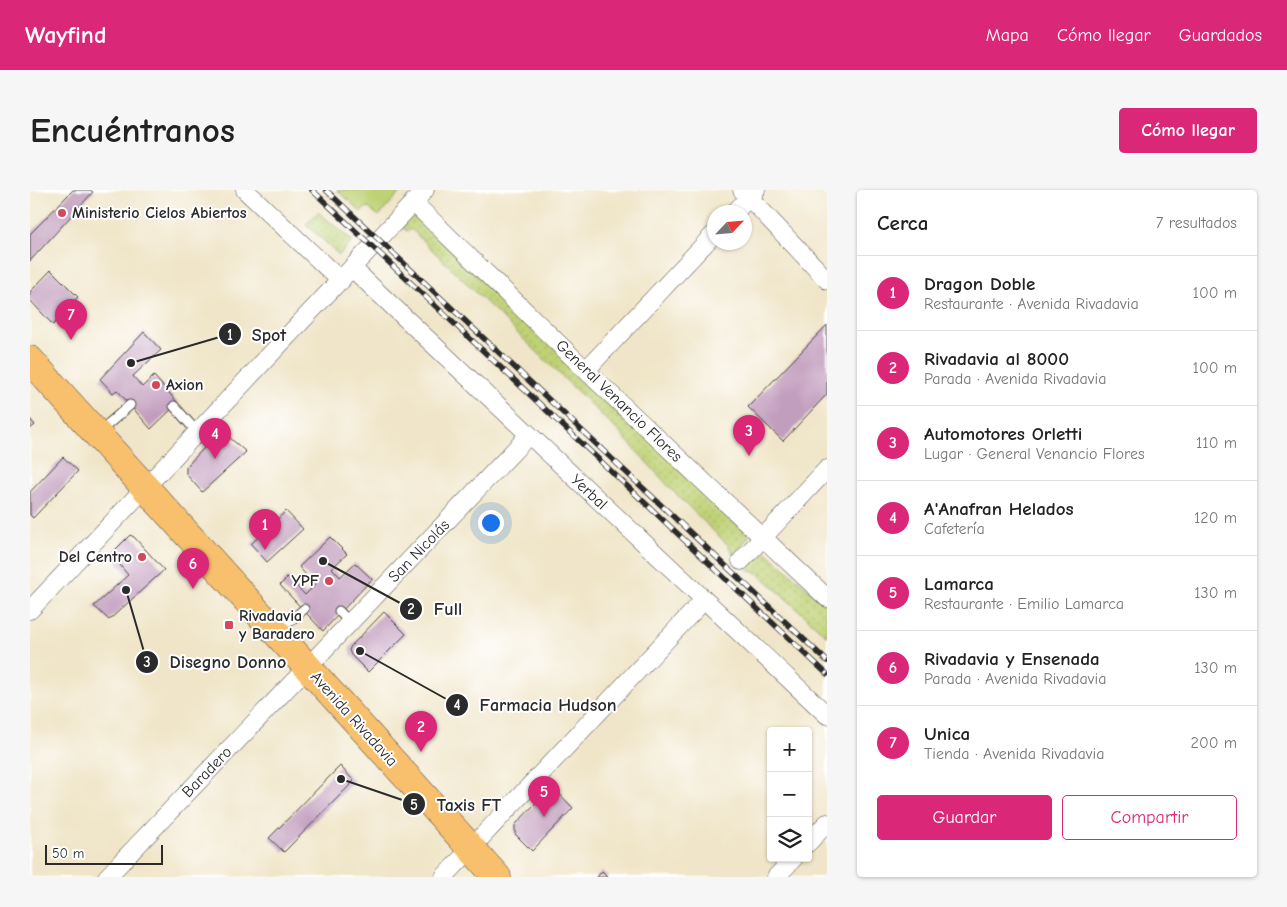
<!DOCTYPE html>
<html lang="es">
<head>
<meta charset="utf-8">
<style>
  :root { --surface:#fff; --page:#f6f6f6; --text:#222; --muted:#767676; --line:#e0e0e0; --accent:#db2777 }
  body { margin:0; font-family:"Comic Neue",sans-serif; background:var(--page); color:var(--text) }
  .controls { position:absolute; right:15px; bottom:15px; display:grid; overflow:hidden; border-radius:5px; box-shadow:0 1px 4px #0004 }
  .controls button { width:45px; height:45px; display:grid; place-items:center; padding:0; border:0; border-bottom:1px solid var(--line); background:var(--surface); color:var(--text); font:25px sans-serif }
  .compass { position:absolute; left:677px; top:15px; width:45px; height:45px; border-radius:50%; background:var(--surface); box-shadow:0 1px 4px #0004; rotate:64deg }
  .scale { position:absolute; left:15px; bottom:12px; width:118px; box-sizing:border-box; padding-left:5px; border:2px solid #2b2b2b; border-top:0; font-size:14px; line-height:18px; white-space:nowrap; color:#2b2b2b; -webkit-text-stroke:4px #fff; paint-order:stroke }
  .you { position:absolute; left:460px; top:332px; width:18px; height:18px; margin:-12px; border:4px solid #fff; border-radius:50%; background:#1a73e8; box-shadow:0 0 0 8px #1a73e833 }
  .badge { display:grid; place-items:center; width:32px; height:32px; border-radius:50%; background:var(--accent); color:#fff; font-size:16px; font-weight:700 }
  .pin { position:absolute; translate:-50% -41px; filter:drop-shadow(0 1px 2px #0008) }
  .pin::after { content:''; position:absolute; top:26px; width:18px; height:15px; background:inherit; clip-path:polygon(0 0,100% 0,50% 100%) }
  .list { margin:0; padding:0; list-style:none }
  h2 { display:flex; justify-content:space-between; align-items:center; height:65px; margin:0; padding:0 20px; font-size:21px }
  h2 small { font-size:16px; font-weight:400; color:var(--muted) }
  .list li { display:grid; grid-template-columns:32px 1fr auto; gap:15px; align-items:center; box-sizing:border-box; height:75px; padding:0 20px; border-top:1px solid var(--line) }
  .list b { display:block; font-size:19px; white-space:nowrap }
  .list p { margin:0; font-size:16px; white-space:nowrap; color:var(--muted) }
  .list em { font-size:16px; font-style:normal; color:var(--muted) }
  .actions { display:flex; gap:10px; padding:15px 20px }
  .actions a { flex:1; padding:11px 0; border:1px solid var(--accent); border-radius:5px; text-align:center; font-size:18px; color:var(--accent) }
  .actions .main { background:var(--accent); color:#fff }
  .icon { flex:none; width:28px; height:28px; fill:none; stroke:currentColor; stroke-width:2; stroke-linecap:round; stroke-linejoin:round }
  .map { position:relative; flex:none; width:797px; height:687px; overflow:hidden; border-radius:5px }
  header { display:flex; align-items:center; gap:30px; box-sizing:border-box; height:70px; padding:0 25px; background:var(--accent); color:#fff }
  header strong { font-size:24px }
  nav { display:flex; gap:28px; margin-inline-start:auto; font-size:18px }
  .intro { display:flex; align-items:center; justify-content:space-between; box-sizing:border-box; height:120px; padding:0 30px }
  h1 { margin:0; font-size:35px }
  .button { padding:12px 22px; border-radius:5px; background:var(--accent); color:#fff; font-size:18px; font-weight:700 }
  main { display:flex; gap:30px; padding:0 30px }
  aside { flex:1; background:var(--surface); border-radius:5px; box-shadow:0 1px 4px #0004 }
  .map>svg:first-child { display:block }
  .grass { fill:url(#grass-dots); stroke:#757e50 }
  .garden { fill:#bfd174; stroke:#757e50 }
  .building { fill:#c29ebe }
  .lines { fill:none; stroke-linecap:round; stroke-linejoin:round }
  .service-casing { stroke:#494743; stroke-width:11 }
  .minor-casing { stroke:#494743; stroke-width:19 }
  .primary-casing { stroke:#494743; stroke-width:29 }
  .service { stroke:#fff; stroke-width:9 }
  .minor { stroke:#fff; stroke-width:18 }
  .primary { stroke:#f8bf6c; stroke-width:28 }
  .rail-casing { stroke:#2b2b2b; stroke-width:5.5 }
  .rail { stroke:#fff; stroke-width:4; stroke-dasharray:11; stroke-linecap:butt }
  .poi-dot { fill:#d1495b; stroke:#fff; stroke-width:2 }
  .labels { text-anchor:middle; dominant-baseline:central; stroke-width:4; stroke-linejoin:round; paint-order:stroke }
  .poi-label { font-size:16px; font-weight:bold; fill:#2b2b2b; stroke:#fff; text-anchor:start }
  .street-label { font-size:16px; fill:#2b2b2b; stroke:#fff }
  .leader { fill:none; stroke:#2b2b2b; stroke-width:2 }
  .callout-dot { fill:#2b2b2b; stroke:#fff; stroke-width:2 }
  .mark-label { font-size:15px; text-anchor:middle; font-weight:bold; fill:#fff }
  .callout-label { font-size:18px; text-anchor:middle; font-weight:bold; fill:#2b2b2b; stroke:#fff; stroke-width:4; stroke-linejoin:round; paint-order:stroke }
</style>
</head>
<body>
<header>
<strong>Wayfind</strong>
<nav><a>Mapa</a><a>Cómo llegar</a><a>Guardados</a></nav>
</header>
<div class="intro"><h1>Encuéntranos</h1><a class="button">Cómo llegar</a></div>
<main>
<div class="map">
<svg width="797" height="687" viewBox="0 0 797 687">
  <defs>
    <pattern id="grass-dots" width="8" height="8" patternUnits="userSpaceOnUse" patternTransform="scale(1.25)"><rect width="8" height="8" fill="#bfd174"/><path d="M2 2h.1M6 6h.1" fill="none" stroke="#a4b465" stroke-width="1.8" stroke-linecap="round"/></pattern>
  </defs>
  <rect width="100%" height="100%" fill="#fff"/>
  <filter id="ink" filterUnits="userSpaceOnUse"><feTurbulence type="fractalNoise" baseFrequency=".02" numOctaves="2"/><feDisplacementMap in="SourceGraphic" scale="10" xChannelSelector="R" yChannelSelector="G"/><feConvolveMatrix kernelMatrix="1 2 1 2 8 2 1 2 1" color-interpolation-filters="sRGB"/></filter>
  <filter id="wash" filterUnits="userSpaceOnUse"><feTurbulence type="fractalNoise" baseFrequency=".0096" numOctaves="4" result="noise"/><feDisplacementMap in="SourceGraphic" scale="20" xChannelSelector="R" yChannelSelector="G"/><feGaussianBlur stdDeviation="1.12" result="paint"/><feColorMatrix in="noise" values="0 0 0 0 0 0 0 0 0 0 0 0 0 0 0 0 0 1.4 0 .05"/><feComposite in="paint" operator="in"/></filter>
  <g filter="url(#wash)">
    <rect width="100%" height="100%" fill="#f0e5c8"/>
    <path class="grass" d="M288 22 323 51 309 65 276 34Z
      M382 27 387 28 720 345 704 365 698 355 643 301 591 244 381 39 378 42 372 37Z
      M734 360 797 416V446L728 383 717 380Z"/>
    <path class="garden" d="M307 0H372L349 26 337 17 331 22Z"/>
    <g id="blocks">
      <path class="building" d="M43 0H60L63 2 0 71V44Z
        M21 80 48 107 23 135 0 110V102Z
        M797 135V204L753 251 718 217Z
        M114 142 131 160 103 186 112 197 124 186 148 213 121 239 87 200 83 203 70 189Z
        M0 229 5 235 0 239Z
        M191 240 216 262 172 302 156 284V277Z
        M33 267 48 281 3 328 0 325V302Z
        M256 321 273 339 237 372 221 354Z
        M100 345 104 347 134 380 79 430 64 416 98 385 81 364Z
        M300 347 317 364 302 378 310 387 325 373 342 389 293 441 250 395 258 387 275 405 285 395 269 377Z
        M354 422 376 444 338 482 321 465 319 460 321 456Z
        M310 576 324 591 254 662 239 648Z
        M522 596 543 618 502 661 485 644V635Z
        M572 681 578 687H567Z"/>
    </g>
  </g>
  <g filter="url(#ink)">
    <use href="#blocks" fill-opacity="0" stroke="#494743" stroke-width="1"/>
    <g class="lines">
      <defs>
        <path id="service" d="M144 216 167 242
          M68 243 100 215
          M309 421 320 433
          M248 442 274 419"/>
        <path id="minor" d="M215 0 311 91
          M712 0 797 90
          M383 12 569 193 797 408
          M705 22 726 0
          M322 78 797 525
          M556 180 684 44
          M711 371 797 279
          M0 420 395 0
          M778 653 797 633
          M77 687 499 245
          M414 687 673 411
          M746 687 764 668"/>
        <path id="primary" d="M0 170 467 687"/>
      </defs>
      <use href="#service" class="service-casing"/>
      <use href="#minor" class="minor-casing"/>
      <use href="#primary" class="primary-casing"/>
      <use href="#service" class="service"/>
      <use href="#minor" class="minor"/>
      <use href="#primary" class="primary"/>
      <defs>
        <path id="rail" d="M282 0 797 484
          M296 0 797 471"/>
      </defs>
      <use href="#rail" class="rail-casing"/>
      <use href="#rail" class="rail"/>
    </g>
  </g>
  <g class="poi-dot">
    <circle cx="32" cy="23" r="5"/>
    <circle cx="126" cy="195" r="5"/>
    <circle cx="112" cy="367" r="5"/>
    <circle cx="299" cy="391" r="5"/>
    <rect x="194" y="430" width="10" height="10" rx="2.5"/>
  </g>
  <g class="labels">
    <g class="poi-label">
      <text x="42" y="23">Ministerio Cielos Abiertos</text>
      <text x="136" y="195">Axion</text>
      <text x="102" y="367" text-anchor="end">Del Centro</text>
      <text x="289" y="391" text-anchor="end">YPF</text>
      <text x="209" y="426">Rivadavia<tspan x="209" dy="18">y Baradero</tspan></text>
    </g>
    <g class="street-label">
      <text transform="translate(589 211) rotate(44)">General Venancio Flores</text>
      <text transform="translate(559 302) rotate(43)">Yerbal</text>
      <text transform="translate(389 361) rotate(-46)">San Nicolás</text>
      <text transform="translate(324 529) rotate(48)">Avenida Rivadavia</text>
      <text transform="translate(177 582) rotate(-46)">Baradero</text>
    </g>
  </g>
  <path class="leader" d="M101 173L200 144M293 371L381 419M96 400L117 472M330 461L427 515M311 589L384 614"/>
  <g class="callout-dot">
    <circle cx="101" cy="173" r="5"/>
    <circle cx="293" cy="371" r="5"/>
    <circle cx="96" cy="400" r="5"/>
    <circle cx="330" cy="461" r="5"/>
    <circle cx="311" cy="589" r="5"/>
    <circle cx="200" cy="144" r="12"/>
    <circle cx="381" cy="419" r="12"/>
    <circle cx="117" cy="472" r="12"/>
    <circle cx="427" cy="515" r="12"/>
    <circle cx="384" cy="614" r="12"/>
  </g>
  <g class="mark-label">
    <text x="200" y="150">1</text>
    <text x="381" y="424">2</text>
    <text x="117" y="477">3</text>
    <text x="427" y="520">4</text>
    <text x="384" y="620">5</text>
  </g>
  <g class="callout-label">
    <text x="239" y="151">Spot</text>
    <text x="418" y="425">Full</text>
    <text x="198" y="478">Disegno Donno</text>
    <text x="518" y="521">Farmacia Hudson</text>
    <text x="439" y="621">Taxis FT</text>
  </g>
</svg>
<div class="controls">
<button>+</button>
<button>−</button>
<button><svg class="icon" aria-label="layers" viewBox="0 0 24 24"><path d="M12 4l9 5-9 5-9-5zM3 14l9 5 9-5"/></svg></button>
</div>
<svg class="compass" viewBox="-18 -18 36 36"><path d="M0-13l5 13h-10z" fill="#e53935"/><path d="M0 13l5-13h-10z" fill="#767676"/></svg>
<div class="scale">50 m</div>
<div class="you"></div>
<div class="pin badge" style="left:235px;top:360px">1</div>
<div class="pin badge" style="left:391px;top:562px">2</div>
<div class="pin badge" style="left:719px;top:266px">3</div>
<div class="pin badge" style="left:185px;top:269px">4</div>
<div class="pin badge" style="left:514px;top:627px">5</div>
<div class="pin badge" style="left:163px;top:399px">6</div>
<div class="pin badge" style="left:41px;top:150px">7</div>
</div>
<aside>
<h2>Cerca<small>7 resultados</small></h2>
<ul class="list">
<li><span class="badge">1</span><div><b>Dragon Doble</b><p>Restaurante · Avenida Rivadavia</p></div><em>100 m</em></li>
<li><span class="badge">2</span><div><b>Rivadavia al 8000</b><p>Parada · Avenida Rivadavia</p></div><em>100 m</em></li>
<li><span class="badge">3</span><div><b>Automotores Orletti</b><p>Lugar · General Venancio Flores</p></div><em>110 m</em></li>
<li><span class="badge">4</span><div><b>A'Anafran Helados</b><p>Cafetería</p></div><em>120 m</em></li>
<li><span class="badge">5</span><div><b>Lamarca</b><p>Restaurante · Emilio Lamarca</p></div><em>130 m</em></li>
<li><span class="badge">6</span><div><b>Rivadavia y Ensenada</b><p>Parada · Avenida Rivadavia</p></div><em>130 m</em></li>
<li><span class="badge">7</span><div><b>Unica</b><p>Tienda · Avenida Rivadavia</p></div><em>200 m</em></li>
</ul>
<div class="actions"><a class="main">Guardar</a><a>Compartir</a></div>
</aside>
</main>
</body>
</html>
